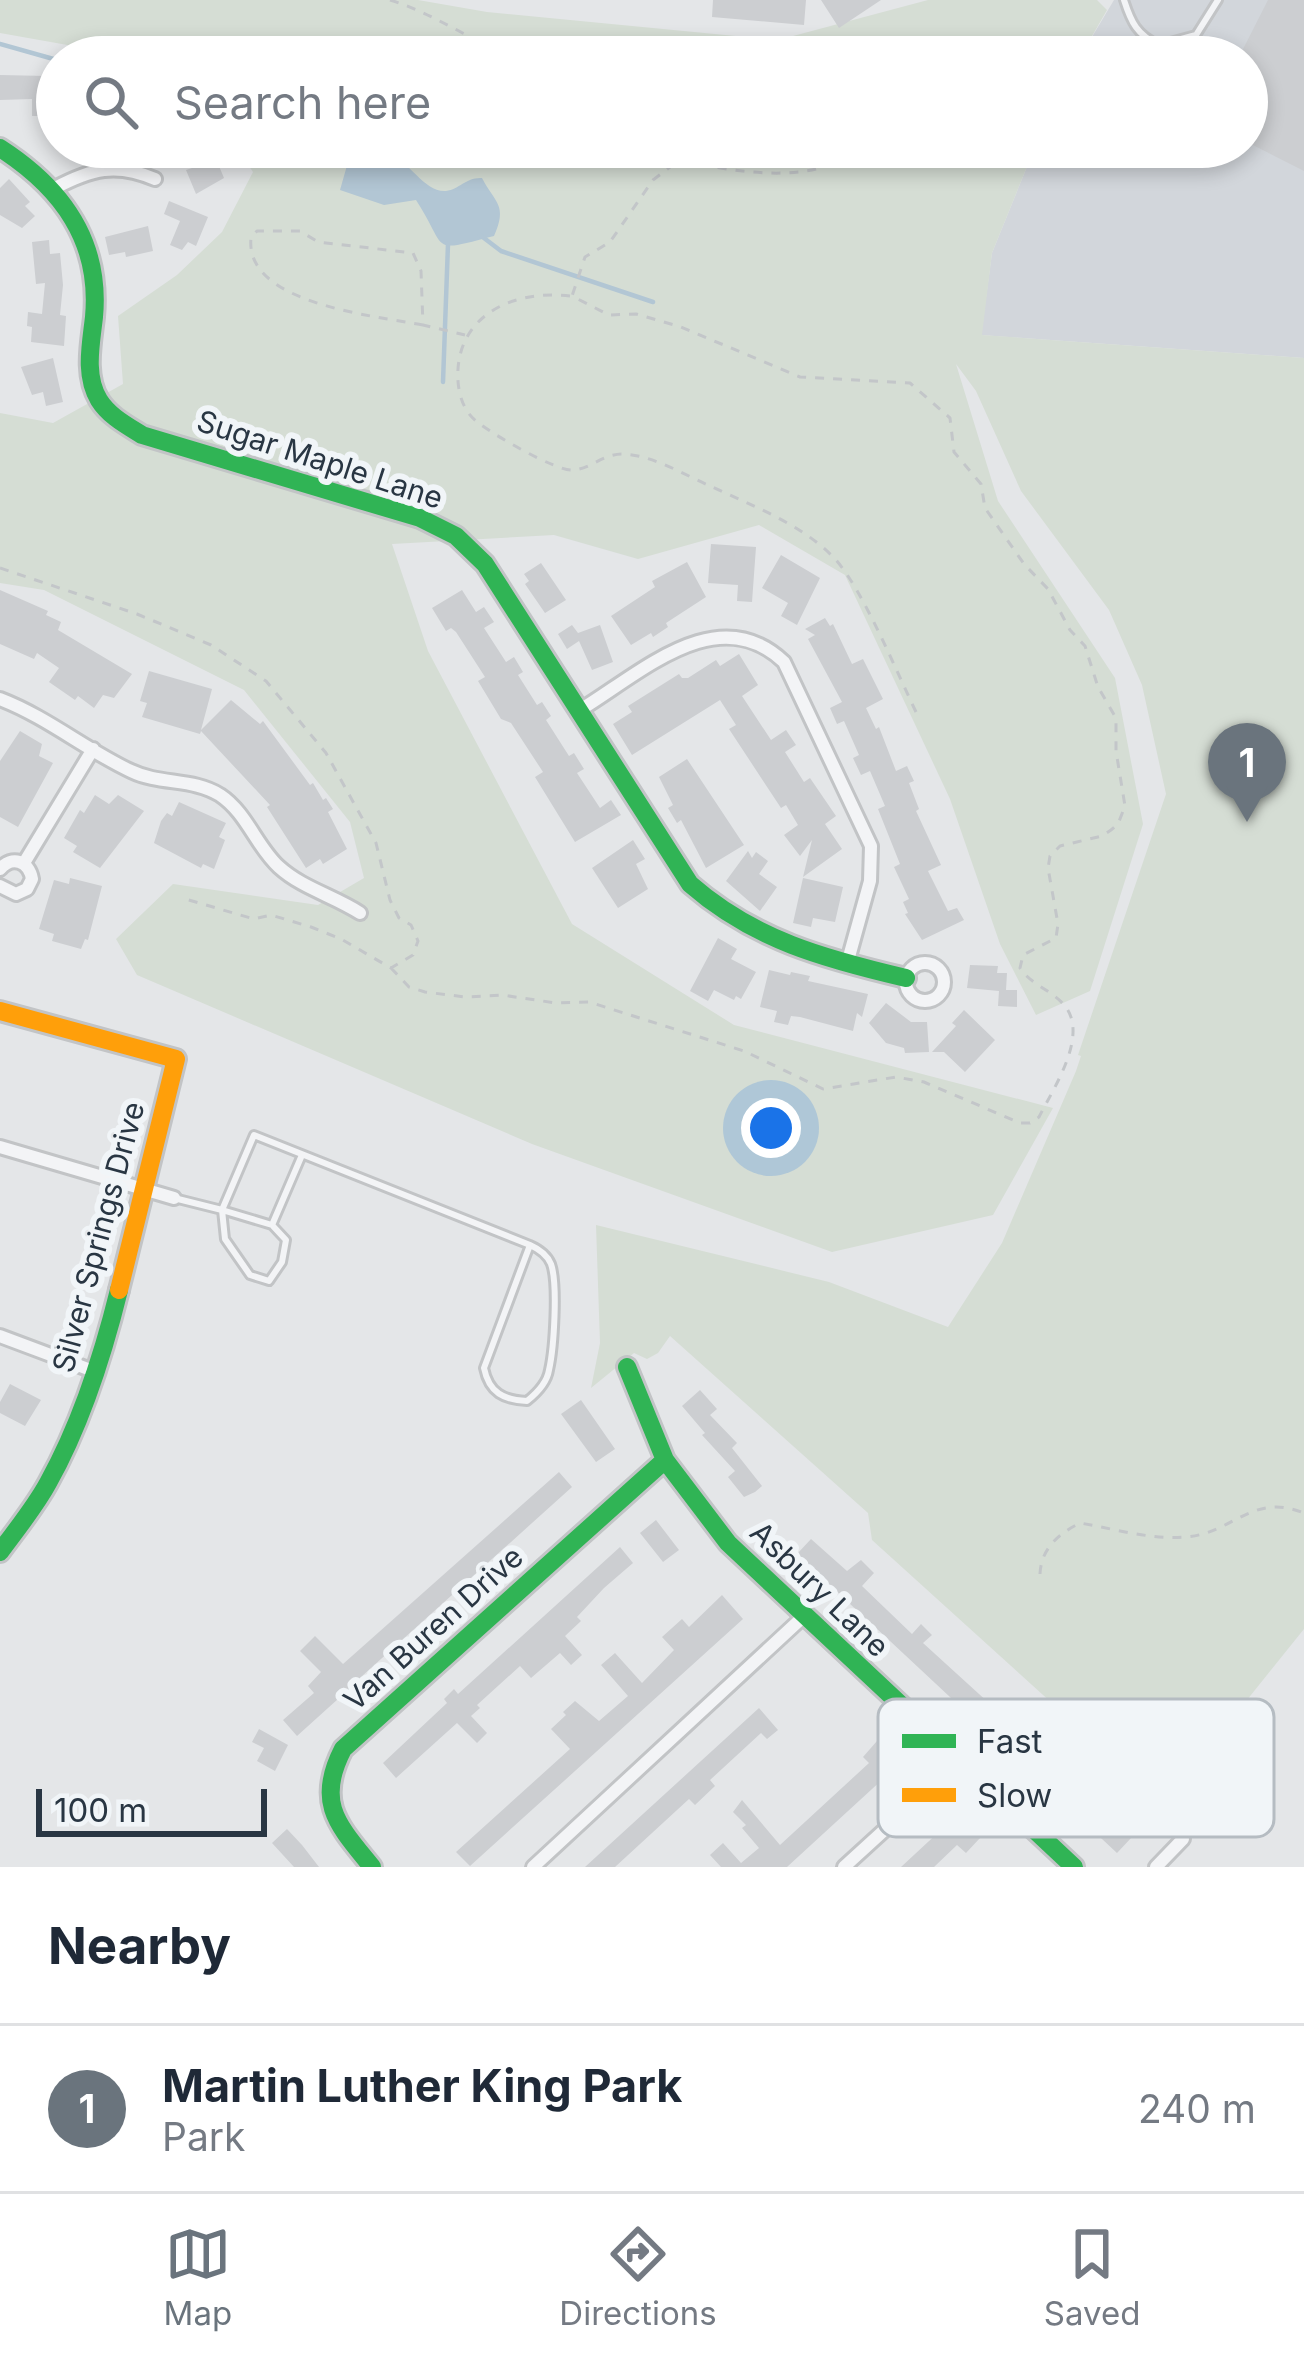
<!DOCTYPE html>
<html lang="en">
<head>
<meta charset="utf-8">
<style>
  :root { --surface:#fff; --page:#f6f6f7; --text:#1f2937; --muted:#747a83; --line:#e0e1e3; --accent:#6a747d }
  body { margin:0; font-family:Inter,sans-serif; background:var(--page); color:var(--text) }
  .scale { position:absolute; left:36px; bottom:30px; width:231px; box-sizing:border-box; padding-left:12px; border:6px solid #293643; border-top:0; font-size:33px; line-height:42px; white-space:nowrap; color:#293643; -webkit-text-stroke:9px #f1f5f8; paint-order:stroke }
  .you { position:absolute; left:771px; top:1128px; width:42px; height:42px; margin:-30px; border:9px solid #fff; border-radius:50%; background:#1a73e8; box-shadow:0 0 0 18px #1a73e833 }
  .badge { display:grid; place-items:center; width:78px; height:78px; border-radius:50%; background:var(--accent); color:#fff; font-size:39px; font-weight:700 }
  .pin { position:absolute; translate:-50% -99px; filter:drop-shadow(0 3px 6px #0008) }
  .pin::after { content:''; position:absolute; top:63px; width:42px; height:36px; background:inherit; clip-path:polygon(0 0,100% 0,50% 100%) }
  .list { margin:0; padding:0; list-style:none }
  h2 { display:flex; justify-content:space-between; align-items:center; height:156px; margin:0; padding:0 48px; font-size:51px }
  h2 small { font-size:39px; font-weight:400; color:var(--muted) }
  .list li { display:grid; grid-template-columns:78px 1fr auto; gap:36px; align-items:center; box-sizing:border-box; height:168px; padding:0 48px; border-top:3px solid var(--line) }
  .list b { display:block; font-size:45px; white-space:nowrap }
  .list p { margin:0; font-size:39px; white-space:nowrap; color:var(--muted) }
  .list em { font-size:39px; font-style:normal; color:var(--muted) }
  .icon { flex:none; width:66px; height:66px; fill:none; stroke:currentColor; stroke-width:2; stroke-linecap:round; stroke-linejoin:round }
  .map { position:relative; flex:none; width:1304px; height:1867px; overflow:hidden }
  .search { position:absolute; background:var(--surface); box-shadow:0 6px 18px #0003; left:36px; right:36px; top:36px; height:132px; display:flex; align-items:center; gap:30px; box-sizing:border-box; padding:0 42px; border-radius:66px; color:var(--muted); font-size:45px }
  .sheet { height:324px; background:var(--surface) }
  nav { display:flex; justify-content:space-around; align-items:center; box-sizing:border-box; height:168px; border-top:3px solid var(--line); background:var(--surface); font-size:33px; color:var(--muted) }
  nav a { display:grid; justify-items:center; gap:6px }
  nav .on { color:var(--accent) }
  .map>svg:first-child { display:block }
  .built { fill:#d2d6db }
  .green { fill:#d5ddd4 }
  .water { fill:#b2c6d4 }
  .lines { fill:none; stroke-linecap:round; stroke-linejoin:round }
  .stream { stroke:#b2c6d4; stroke-width:4.5 }
  .building { fill:#ccced1 }
  .lane-casing { stroke:#c2c4c6; stroke-width:12 }
  .street-casing { stroke:#c2c4c6; stroke-width:18 }
  .fast-casing { stroke:#c2c4c6; stroke-width:24 }
  .slow-casing { stroke:#c2c4c6; stroke-width:24 }
  .path { stroke:#c3c6c9; stroke-width:3; stroke-dasharray:9 9; stroke-linecap:butt }
  .lane { stroke:#f3f4f6; stroke-width:6 }
  .street { stroke:#f3f4f6; stroke-width:12 }
  .fast { stroke:#30b455; stroke-width:18 }
  .slow { stroke:#ff9f0a; stroke-width:18 }
  .labels { text-anchor:middle; dominant-baseline:central; stroke-width:12; stroke-linejoin:round; paint-order:stroke }
  .street-label { font-size:30px; fill:#293643; stroke:#f1f5f8 }
  .key { fill:#f1f5f8; stroke:#b5bcc2; stroke-width:3 }
  .key-label { font-size:33px; fill:#293643 }
</style>
</head>
<body>
<div class="map">
<svg width="1304" height="1867" viewBox="0 0 1304 1867">
  <rect width="100%" height="100%" fill="#e4e6e8"/>
  <path class="built" d="M1114 0H1304V358L981 335 992 253 1035 147H1247V57H1080Z"/>
  <path class="green" d="M0 0H418L487 12 778 40 928 0H1097L1107 10 1080 57H172L90 49 0 33Z
    M236 147H1000L996 164 1001 163 1005 147H1035L992 253 982 335 1304 358V1629L1178 1786 1159 1800 872 1540 868 1513 670 1336 658 1353 647 1359 634 1353 591 1388 600 1343 596 1225 829 1282 948 1327 1002 1243 1076 1071 1081 1056 1078 1055 1166 794 1142 685 1109 610 1021 491 976 391 956 364 998 501 1115 678 1143 824 1090 991 1036 1015 1000 944 950 799 845 575 759 525 638 559 554 535 392 544 428 651 572 924 734 1025 1053 1108 993 1215 832 1252 532 1144 137 975 116 939 173 884 318 905 364 878 350 822 244 690 44 590 0 583V413L53 423 123 384 118 316 177 275 222 232 253 172Z"/>
  <path class="water" d="M390 154C409 161 425 193 446 191 460 189 466 177 482 178 495 203 508 205 494 236 428 253 449 251 416 200L384 205 340 190 348 162Z"/>
  <g class="lines">
    <path class="stream" d="M0 44 57 60
      M124 57H149
      M270 147C295 161 319 158 347 166
      M480 235 501 251 653 302
      M443 382 448 244"/>
  </g>
  <path class="building" d="M713 0H806L804 25 712 17Z
    M821 0H881L839 28Z
    M1268 0H1304V171L1247 142V57H1239Z
    M0 75 47 76 50 116H32V99L0 100Z
    M191 147H211L224 178 196 194 186 170 192 168 185 153Z
    M9 179 30 202 25 206 35 216 22 228 0 215V188Z
    M169 201 208 217 196 246 188 242 182 250 170 245 180 221 164 214Z
    M148 226 153 251 126 257 125 252 109 255 105 237Z
    M49 240 50 254 60 253 63 285 60 315 66 316 64 346 31 342 32 327 27 326 28 312 42 314 45 283 36 284 32 242Z
    M53 358 63 402 46 406 43 392 32 395 21 367Z
    M711 544 756 547 752 602 737 601 738 585 708 583Z
    M781 555 820 578 797 625 781 616 788 603 762 588Z
    M687 562 706 597 666 623 668 627 653 637 651 633 631 645 611 616 655 587 652 581Z
    M541 563 566 600 545 613 525 584 529 581 524 574Z
    M0 590 48 611 46 615 61 622 58 630 132 674 114 698 103 695 94 708 78 696 75 700 49 682 59 668 37 653 34 659 0 644Z
    M462 590 476 612 484 607 494 622 484 628 506 662 514 657 523 672 518 675 537 705 542 702 551 716 546 720 569 756 574 753 584 769 577 773 600 808 611 800 621 815 575 842 535 777 543 772 511 723 501 719 478 681 485 677 456 632 451 628 446 631 432 608Z
    M825 618 830 626 833 624 852 664 863 659 883 699 866 708 876 729 879 727 896 771 907 766 914 781 909 783 919 809 916 811 941 865 928 871 948 911 957 908 964 920 922 940 905 914 908 913 903 902 909 899 894 867 900 864 878 809 885 806 870 771 861 775 853 758 859 755 844 721 837 724 830 708 842 702 808 639 815 635 805 629Z
    M572 625 578 633 600 625 613 662 592 670 579 641 567 649 558 634Z
    M739 654 758 685 742 696 771 740 786 730 796 745 785 752 804 782 810 778 836 816 825 824 842 849 803 877 812 840 800 856 784 835 798 825 786 805 781 808 729 729 736 725 720 700 632 755 613 724 632 712 628 706 679 674 682 678H688L716 660 720 666Z
    M149 671 212 689 201 730 231 700 260 724 263 721 310 785 313 783 323 800 326 798 333 809 328 812 347 849 323 864 320 859 306 868 267 807 270 805 201 731 200 734 142 717 147 703 140 701Z
    M20 731 42 744 39 756 53 763 18 827 0 817V761Z
    M687 759 744 845 706 868 681 820 677 823 668 808 673 805 659 777Z
    M95 795 109 804 118 795 144 811 100 868 73 852 77 846 64 838 80 810 84 813Z
    M179 802 226 823 219 837 225 840 214 869 203 864 201 868 154 843 161 821 167 813 172 816Z
    M633 840 645 859 636 864 648 889 618 908 592 868Z
    M748 851 752 858 756 852 768 861 759 874 777 887 760 911 726 881Z
    M70 878 102 886 88 940 85 939 81 949 52 941 54 934 39 929 54 880 69 884Z
    M803 878 843 887 835 922 813 918 811 927 793 923Z
    M718 938 737 949 731 959 756 972 741 999 736 996 734 1000 714 990 708 1001 690 991Z
    M970 965 998 966 997 973H1007L1006 990H1017V1007L998 1006 999 991 967 988Z
    M769 970 790 975 791 972 810 976 808 981 868 994 862 1017 857 1013 853 1031 800 1017 791 1016 788 1025 774 1022 777 1011 760 1007Z
    M886 1003 911 1022H927L929 1052 905 1053 904 1048 886 1043 869 1023Z
    M964 1010 995 1040 965 1072 944 1052H932L956 1026 952 1023Z
    M10 1384 41 1400 25 1426 0 1413V1402Z
    M700 1390 717 1409 710 1415 737 1443 732 1448 762 1486 755 1492 744 1497 728 1477 735 1471 702 1435 705 1433 682 1406Z
    M581 1400 615 1449 596 1462 561 1414Z
    M559 1472 572 1487 351 1686 354 1690 341 1702 338 1699 297 1736 283 1720 314 1693 308 1686 321 1672 300 1651 315 1636 343 1664Z
    M656 1520 679 1550 663 1562 640 1533Z
    M811 1539 847 1571 861 1560 874 1573 862 1586 912 1634 921 1624 932 1635 923 1643 1024 1735 1029 1730 1044 1743 1038 1749 1061 1771 1067 1765 1077 1775 1072 1781 1132 1837 1117 1853 875 1627 870 1632 861 1622 865 1618 797 1554Z
    M620 1547 633 1563 604 1588 577 1617 581 1621 565 1636 582 1655 571 1665 560 1653 531 1678 520 1666 477 1705 480 1708 471 1716 487 1733 477 1743 457 1723 396 1778 383 1763 447 1703 444 1699 454 1689 458 1694Z
    M722 1595 743 1619 470 1866 456 1852 570 1749 551 1729 566 1715 563 1712 575 1701 599 1721 628 1696 601 1665 615 1653 642 1683 674 1650 662 1637 682 1619 689 1627Z
    M759 1708 778 1730 767 1739 761 1733 710 1780 715 1786 695 1805 689 1799 615 1867H585Z
    M259 1729 288 1745 275 1771 257 1761 264 1748 252 1742Z
    M877 1741 899 1761 896 1767 787 1867H721L710 1855 723 1843 741 1863 759 1848 742 1828 746 1825 733 1812 742 1800 780 1845 869 1763 863 1757Z
    M956 1816 980 1838 966 1853 957 1845 934 1867H901Z
    M287 1829 302 1845 319 1867H294L272 1843Z"/>
  <g class="lines">
    <defs>
      <path id="lane" d="M1124 0C1131 22 1137 35 1159 45L1196 35 1218 0
        M174 1198 222 1210 254 1135 530 1245C539 1249 547 1254 551 1264 558 1284 554 1348 549 1370 547 1383 537 1393 527 1401 504 1400 489 1393 484 1368L530 1245
        M272 1225 286 1240 282 1262 269 1281 250 1275 225 1239 222 1210 272 1225 302 1155"/>
      <path id="street" d="M55 188C91 169 116 162 155 179
        M0 699C47 717 86 750 131 771 160 785 193 778 220 795 247 813 256 846 279 867 302 888 334 896 360 913
        M580 710C641 673 718 599 784 662L871 846 870 881 847 964
        M24 863 93 749
        M0 869C12 855 29 861 32 879L27 889 16 894 0 886
        M906 982a19 19 0 1 1 38 0a19 19 0 1 1-38 0Z
        M0 1147 174 1198
        M0 1336 96 1372
        M533 1867 803 1617
        M844 1867 959 1762
        M1156 1867 1183 1839"/>
      <path id="fast" d="M0 148C62 188 101 241 94 317 91 344 84 375 99 400 109 416 126 425 142 435L420 518 456 536 485 564 690 884C754 940 825 959 906 978
        M627 1367 665 1460 728 1543 1074 1867
        M0 1552C16 1530 35 1507 48 1483 81 1424 103 1355 119 1290
        M372 1867C338 1825 315 1803 343 1749L665 1460"/>
      <path id="slow" d="M0 1011 176 1059 119 1290"/>
    </defs>
    <use href="#lane" class="lane-casing"/>
    <use href="#street" class="street-casing"/>
    <use href="#fast" class="fast-casing"/>
    <use href="#slow" class="slow-casing"/>
    <path class="path" d="M390 0C433 13 471 41 514 57
      M570 296C513 289 454 316 458 381 459 396 464 411 476 421 490 433 557 472 573 470 591 469 604 453 624 454 654 456 683 474 710 486 751 505 804 525 836 560 864 592 897 673 917 714
      M423 325C376 316 244 304 251 238L257 231H300L318 242 413 253 421 271 423 325 465 335
      M0 568 137 614 211 645 266 681 326 753 376 843 390 900 399 918 411 925 418 941 413 955 391 968 341 939 311 927 271 915 254 919 182 898
      M391 968 409 987 425 992 465 997 502 995 556 1003 589 1002 744 1051 823 1089 896 1077 924 1082 1020 1123H1030L1039 1117C1053 1089 1089 1036 1065 1006 1052 990 1031 985 1020 968L1023 955 1056 938 1058 924 1048 868 1050 856 1060 846 1102 836 1111 830 1118 824 1125 806 1116 751V718L1098 687 1085 646 1070 630 1048 589 1024 564 985 508 981 484 954 452 950 418 910 383 800 377 681 327 636 314 609 315 572 296 585 257 610 242 653 180 678 161C740 171 810 188 863 147
      M1040 1574C1041 1549 1058 1534 1080 1523 1115 1529 1151 1540 1186 1537 1234 1533 1252 1492 1304 1513"/>
    <use href="#lane" class="lane"/>
    <use href="#street" class="street"/>
    <use href="#fast" class="fast"/>
    <use href="#slow" class="slow"/>
  </g>
  <g class="labels">
    <g class="street-label">
      <text transform="translate(320 459) rotate(18)">Sugar Maple Lane</text>
      <text transform="translate(98 1237) rotate(-75)">Silver Springs Drive</text>
      <text transform="translate(820 1589) rotate(44)">Asbury Lane</text>
      <text transform="translate(433 1628) rotate(-42)">Van Buren Drive</text>
    </g>
  </g>
  <rect x="878" y="1699" width="396" height="138" rx="18" class="key"/>
  <rect x="902" y="1734" width="54" height="14" fill="#30b455"/>
  <rect x="902" y="1788" width="54" height="14" fill="#ff9f0a"/>
  <g class="key-label">
    <text x="977" y="1753">Fast</text>
    <text x="977" y="1807">Slow</text>
  </g>
</svg>
<div class="scale">100 m</div>
<div class="you"></div>
<div class="pin badge" style="left:1247px;top:822px">1</div>
<div class="search"><svg class="icon" aria-label="search" viewBox="0 0 24 24"><circle cx="10" cy="10" r="6"/><path d="M15 15l6 6"/></svg>Search here</div>
</div>
<section class="sheet">
<h2>Nearby<small></small></h2>
<ul class="list">
<li><span class="badge">1</span><div><b>Martin Luther King Park</b><p>Park</p></div><em>240 m</em></li>
</ul>
</section>
<nav>
<a class="on"><svg class="icon" aria-label="map" viewBox="0 0 24 24"><path d="M3 6l6-2 6 2 6-2v14l-6 2-6-2-6 2zM9 4v14M15 6v14"/></svg>Map</a>
<a><svg class="icon" aria-label="directions" viewBox="0 0 24 24"><path d="M12 3l9 9-9 9-9-9zM9 14v-3h6M13 9l2 2-2 2"/></svg>Directions</a>
<a><svg class="icon" aria-label="saved" viewBox="0 0 24 24"><path d="M7 4h10v16l-5-4-5 4z"/></svg>Saved</a>
</nav>
</body>
</html>
